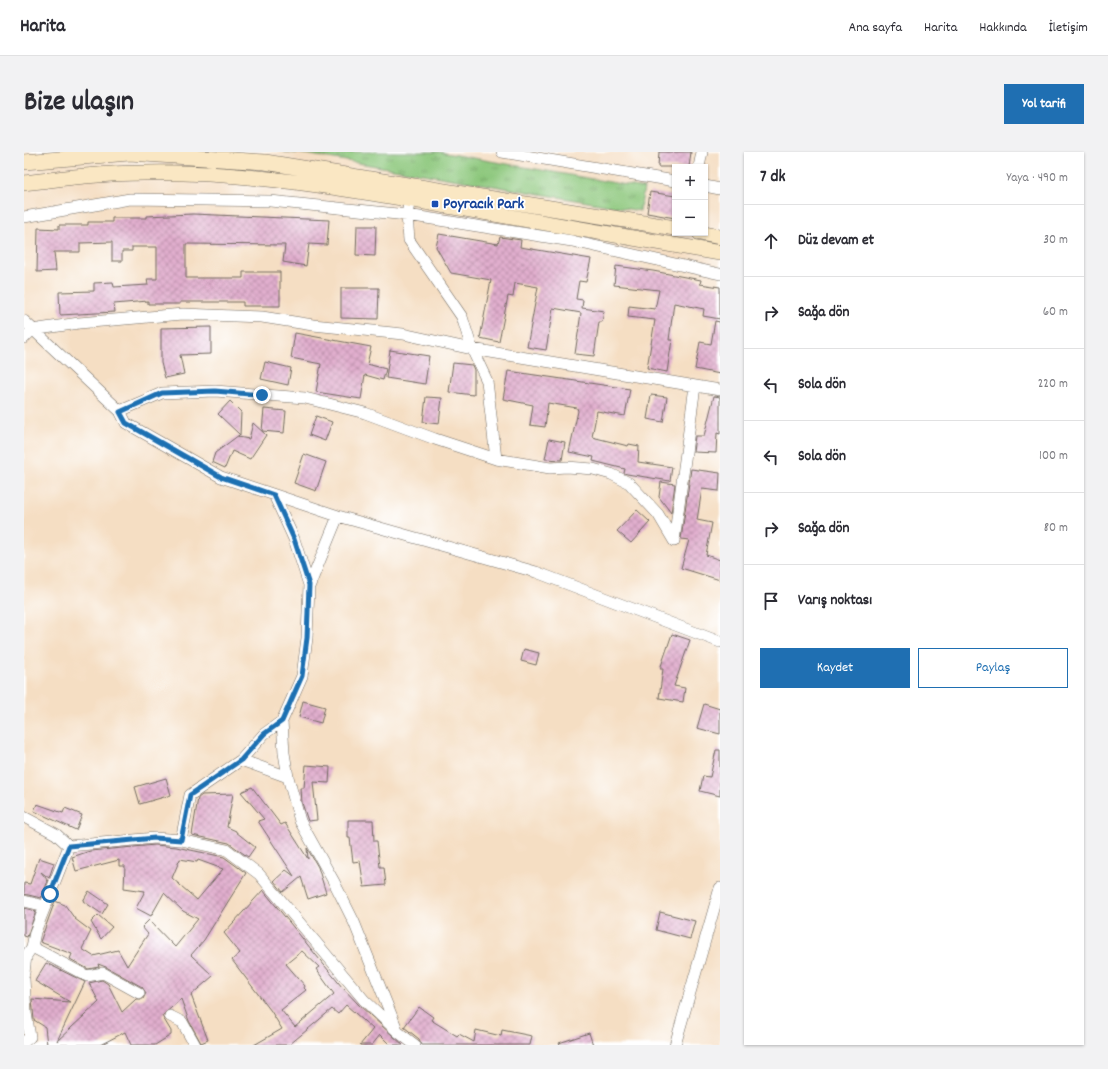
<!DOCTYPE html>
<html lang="tr">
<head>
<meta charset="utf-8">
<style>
  :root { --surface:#fff; --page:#f2f2f3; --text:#2b2b33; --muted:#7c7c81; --line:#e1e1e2; --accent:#1f6fb2 }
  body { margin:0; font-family:Dekko,sans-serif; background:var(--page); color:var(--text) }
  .controls { position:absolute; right:12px; top:12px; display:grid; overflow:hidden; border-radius:0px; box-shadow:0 1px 3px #0004 }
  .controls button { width:36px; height:36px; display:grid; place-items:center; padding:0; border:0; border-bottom:1px solid var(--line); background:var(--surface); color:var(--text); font:20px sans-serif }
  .stop { position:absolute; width:12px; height:12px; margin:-9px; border:3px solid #1f6fb2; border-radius:50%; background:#fff }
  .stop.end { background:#1f6fb2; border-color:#fff; box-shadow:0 1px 4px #0008 }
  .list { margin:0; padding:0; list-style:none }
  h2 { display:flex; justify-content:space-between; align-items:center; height:52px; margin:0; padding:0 16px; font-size:17px }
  h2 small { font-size:13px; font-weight:400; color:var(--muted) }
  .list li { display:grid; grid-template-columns:26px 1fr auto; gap:12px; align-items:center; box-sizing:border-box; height:72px; padding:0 16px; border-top:1px solid var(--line) }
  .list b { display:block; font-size:15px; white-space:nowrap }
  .list em { font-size:13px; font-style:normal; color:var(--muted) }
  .actions { display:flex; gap:8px; padding:12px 16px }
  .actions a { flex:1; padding:9px 0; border:1px solid var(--accent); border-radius:0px; text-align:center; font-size:14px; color:var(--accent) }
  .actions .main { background:var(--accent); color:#fff }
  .icon { flex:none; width:22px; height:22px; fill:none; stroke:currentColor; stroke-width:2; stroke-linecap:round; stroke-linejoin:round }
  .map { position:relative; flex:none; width:696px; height:893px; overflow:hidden; border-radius:0px }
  header { display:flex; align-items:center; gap:24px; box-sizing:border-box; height:56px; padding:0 20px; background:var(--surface); border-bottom:1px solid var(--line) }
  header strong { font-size:19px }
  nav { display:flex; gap:22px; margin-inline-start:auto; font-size:14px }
  .intro { display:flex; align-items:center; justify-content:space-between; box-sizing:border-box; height:96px; padding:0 24px }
  h1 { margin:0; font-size:28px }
  .button { padding:10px 18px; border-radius:0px; background:var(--accent); color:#fff; font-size:14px; font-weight:700 }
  main { display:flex; gap:24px; padding:0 24px }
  aside { flex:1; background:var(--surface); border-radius:0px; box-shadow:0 1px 3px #0004 }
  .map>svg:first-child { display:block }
  .park { fill:url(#park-tufts); stroke:#5c7954 }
  .building { fill:url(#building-cross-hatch); fill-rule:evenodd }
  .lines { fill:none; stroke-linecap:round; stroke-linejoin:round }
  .minor-casing { stroke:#726a60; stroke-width:12 }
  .secondary-casing { stroke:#726a60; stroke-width:16 }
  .minor { stroke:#fff; stroke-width:11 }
  .secondary { stroke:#fae7c3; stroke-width:15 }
  .route { stroke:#1f6fb2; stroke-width:5 }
  .transit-dot { fill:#1a4fb4; stroke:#fff; stroke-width:1.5 }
  .labels { text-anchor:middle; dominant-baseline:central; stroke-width:3.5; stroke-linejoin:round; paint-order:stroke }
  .transit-label { font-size:16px; font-weight:bold; fill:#164399; stroke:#fff; text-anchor:start }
</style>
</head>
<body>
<header>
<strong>Harita</strong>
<nav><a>Ana sayfa</a><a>Harita</a><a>Hakkında</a><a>İletişim</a></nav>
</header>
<div class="intro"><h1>Bize ulaşın</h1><a class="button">Yol tarifi</a></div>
<main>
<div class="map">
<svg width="696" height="893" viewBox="0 0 696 893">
  <defs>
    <pattern id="park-tufts" width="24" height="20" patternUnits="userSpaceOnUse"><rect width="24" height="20" fill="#8cc77c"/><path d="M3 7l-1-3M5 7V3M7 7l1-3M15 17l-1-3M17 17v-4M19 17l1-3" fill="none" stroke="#73a266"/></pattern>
    <pattern id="building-cross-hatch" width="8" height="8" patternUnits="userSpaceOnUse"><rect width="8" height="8" fill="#e1aece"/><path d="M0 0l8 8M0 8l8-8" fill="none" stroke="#b78ea7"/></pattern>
  </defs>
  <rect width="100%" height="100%" fill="#fff"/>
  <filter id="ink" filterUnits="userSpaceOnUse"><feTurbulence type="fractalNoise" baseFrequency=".025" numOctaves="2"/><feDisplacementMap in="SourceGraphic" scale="8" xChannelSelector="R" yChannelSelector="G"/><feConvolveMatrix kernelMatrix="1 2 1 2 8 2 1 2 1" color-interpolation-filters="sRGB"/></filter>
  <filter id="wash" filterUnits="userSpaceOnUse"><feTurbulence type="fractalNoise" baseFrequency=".012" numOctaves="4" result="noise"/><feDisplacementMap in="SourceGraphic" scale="16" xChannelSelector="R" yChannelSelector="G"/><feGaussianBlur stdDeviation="0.9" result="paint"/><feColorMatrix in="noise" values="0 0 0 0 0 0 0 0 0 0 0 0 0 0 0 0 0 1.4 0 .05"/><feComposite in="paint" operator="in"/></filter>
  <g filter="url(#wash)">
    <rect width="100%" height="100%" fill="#f5dec3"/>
    <path class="park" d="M259 0H415L620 36 616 59 281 2Z"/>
    <g id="blocks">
      <path class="building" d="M635 0H667L665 15H634Z
        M626 40 651 44V66L623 61Z
        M169 62 305 68 303 93 285 92 282 114 259 110 261 93 162 92V126H219V120H256V154H219V150H156V152H124V149L90 152 91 160 36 163 35 140 70 139V131L89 130 90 135 124 133 123 127H133V95H108V99H98V109H88V90L56 91V100H30L32 119 13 120 14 76 35 77V73H64V70H88V66H122V64Z
        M333 74H352L351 104 332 103Z
        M415 82 474 92 476 85 497 88 496 95 567 107 562 130 555 129 552 147 559 148 558 156 580 159 578 170H575L570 204 551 202 557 161 529 156 522 198 503 195 514 135 491 131 489 145 484 144 475 190 456 186 467 128 427 121 412 95Z
        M592 114 629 119 677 128 676 132 696 135V167L679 164 680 157 650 151 645 188H648L643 220 623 216 631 168 604 165 605 154 631 157 635 138 590 133Z
        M317 136H355L354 167 317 166Z
        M691 169 696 170V222L671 217 676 190 687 192Z
        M187 175V202L156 203 160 222 141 226 137 211V176Z
        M271 181 347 195 343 212 362 217 359 228 341 223 337 247 292 240 297 212 267 206Z
        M366 198 405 204 401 232 362 226Z
        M241 210 267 216 264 233 237 227Z
        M429 211 448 213 450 218V243L425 240Z
        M484 219 606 237 601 264 573 259 568 285 604 294 605 292 615 294 614 310 648 315 646 329 603 322 600 321 601 317 569 309 570 305 545 300 554 259 553 256 524 251 521 275 506 273 509 253 479 247Z
        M627 243 643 245 639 270 623 267Z
        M690 244 696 245V282L693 281 692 301 669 300 671 284H680Z
        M402 245 418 246 415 272 399 270Z
        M206 249 217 260 216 283 194 262Z
        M240 257 262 259 260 281 238 279Z
        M292 264 308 270 301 289 285 283Z
        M229 271 242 283 226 307 208 299 201 316 188 310 191 301 215 283 214 285 225 287Z
        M525 287 541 290 538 308 521 307Z
        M280 302 302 310 292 339 270 331Z
        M667 317 696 321 695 339 678 337 673 368 688 371 682 403 696 408V428L657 416 665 388 657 387Z
        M637 330 651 332 647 361 635 345Z
        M613 358 626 370 607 391 593 379Z
        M648 482 666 488 650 534 661 536 659 550 635 546 639 517H636Z
        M500 497 515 501 512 513 497 509Z
        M279 549 301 555 297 571 275 565Z
        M680 552 696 557V582L673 576Z
        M692 598H696V644L676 639 679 624 686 625Z
        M282 613 306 615 305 631 289 630 293 668 284 669 278 651 277 636H280Z
        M142 626 147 643 116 652 111 635Z
        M228 635 257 673 261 671 284 707 283 696 294 715 302 741 284 747 277 725 259 740 250 729 262 718 270 724 234 669 240 667 217 640Z
        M209 642 203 675 212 679V680L231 695 224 705 205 691 168 683 174 646 178 643Z
        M13 652 39 661 41 656 58 663 52 678 10 659Z
        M324 668H349L350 689H353L356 715H360L362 733 340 735 336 709 329 710 326 686H324Z
        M131 693 152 695 200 705 222 721 180 788 167 803 189 824 167 843 184 888 177 891 165 869 157 847 138 864 147 879V883L131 893H107L101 880 76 893H23L21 875 10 868 8 847 46 850 11 829 22 811 61 830 33 889 75 850 65 831 78 828 84 832 98 860 112 847H119L122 841 118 835 82 815 74 812 75 815 64 817 46 807 48 802 16 790 31 749 41 753 51 767 67 779 58 797 69 804 94 798 103 814 124 782 118 775 125 768 151 795 174 767 159 759 140 741 127 764 112 756 121 739 100 736 101 714H95V708L52 719 48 705 66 699ZM156 707 173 710 174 708 199 717 173 748 148 726Z
        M15 706 30 711 25 726 17 720 24 729 17 746 0 742V731L6 732Z
        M239 738 318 835 335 853 379 893H366L356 883 348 893H336L349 877 322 853 314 862 308 857 265 893H230L258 877 247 859 208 808 216 801 200 781ZM278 799 295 815 292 817 310 842 271 875 257 858 282 838 280 836 281 834 262 812Z
        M65 739 84 752 78 762 59 749Z
        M0 756 12 759 3 785 0 784Z
        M636 760 671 769 666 787 632 778Z
        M74 763 88 775 77 787 67 770Z
        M395 855 409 865 407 868 433 884 435 882 450 890 452 878 477 884 478 878 508 884 506 893H398L395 887 380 875Z
        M565 881 569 893H536L535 891Z"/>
    </g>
  </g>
  <g filter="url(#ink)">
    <use href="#blocks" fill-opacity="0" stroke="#726a60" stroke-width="1"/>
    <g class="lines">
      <defs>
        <path id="minor" d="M478 0 651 29
          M675 15 678 0
          M681 34 696 37
          M387 40 383 63 385 88 438 165 448 197 463 229 472 307
          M0 65 106 47 246 49 383 63 548 89 696 122
          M0 169 96 259 102 271 197 325 314 364 512 420 696 490
          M0 186 8 178 55 171 159 162 238 165 289 173 379 182 448 197 696 238
          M96 259 138 241 191 239 281 246 341 261 411 287 472 307 526 316 543 315 569 317 587 322 605 331 634 362 650 389
          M650 389 671 234
          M285 435 314 364
          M258 569 260 601 264 625
          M217 608 240 582 258 569 278 524 283 486 285 433 270 387 250 343
          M0 665 32 682 45 694 131 686 157 688 203 698 235 722 340 848 374 880 391 893
          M157 688 166 643 217 608 264 625 276 669 310 730 330 770 372 875
          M0 749 21 754
          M8 795 63 824 79 821 115 841
          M0 821 2 804 8 795 11 780 45 694
          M0 827 2 861 6 885 0 890
          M146 864 158 870 171 893
          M651 893 696 736"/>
        <path id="secondary" d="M0 10 105 1 241 10 651 76
          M0 31C40 26 79 21 120 21 220 19 319 36 418 53 510 69 603 85 696 101
          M676 81 696 85"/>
      </defs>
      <use href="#minor" class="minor-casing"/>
      <use href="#secondary" class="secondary-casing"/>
      <use href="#minor" class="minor"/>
      <use href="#secondary" class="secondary"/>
    </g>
  </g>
  <g class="lines" filter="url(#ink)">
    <path class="route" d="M26 742 45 694 131 686 157 688 166 643 217 608 240 582 258 569 278 524 283 486 285 433 270 387 250 343 197 325 102 271 96 260 138 241 191 239 238 243"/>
  </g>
  <rect class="transit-dot" x="407" y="48" width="8" height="8" rx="2"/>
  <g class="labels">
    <g class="transit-label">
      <text x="419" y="52">Poyracık Park</text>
    </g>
  </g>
</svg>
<div class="controls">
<button>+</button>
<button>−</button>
</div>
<div class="stop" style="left:26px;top:742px"></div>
<div class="stop end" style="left:238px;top:243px"></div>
</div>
<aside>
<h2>7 dk<small>Yaya · 490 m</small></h2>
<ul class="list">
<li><svg class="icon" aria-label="ahead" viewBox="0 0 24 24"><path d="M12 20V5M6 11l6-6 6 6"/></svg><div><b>Düz devam et</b></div><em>30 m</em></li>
<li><svg class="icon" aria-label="right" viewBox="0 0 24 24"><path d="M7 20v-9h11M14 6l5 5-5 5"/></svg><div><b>Sağa dön</b></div><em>60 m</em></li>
<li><svg class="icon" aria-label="left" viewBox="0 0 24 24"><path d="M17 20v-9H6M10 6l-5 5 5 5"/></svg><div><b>Sola dön</b></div><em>220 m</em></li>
<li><svg class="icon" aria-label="left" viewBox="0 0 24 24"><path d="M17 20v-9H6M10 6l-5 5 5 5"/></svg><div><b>Sola dön</b></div><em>100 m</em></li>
<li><svg class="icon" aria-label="right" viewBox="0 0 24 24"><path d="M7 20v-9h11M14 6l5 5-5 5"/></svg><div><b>Sağa dön</b></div><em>80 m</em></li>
<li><svg class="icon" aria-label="arrive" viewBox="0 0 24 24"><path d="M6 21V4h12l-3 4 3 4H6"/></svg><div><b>Varış noktası</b></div></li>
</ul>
<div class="actions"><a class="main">Kaydet</a><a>Paylaş</a></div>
</aside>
</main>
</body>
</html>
